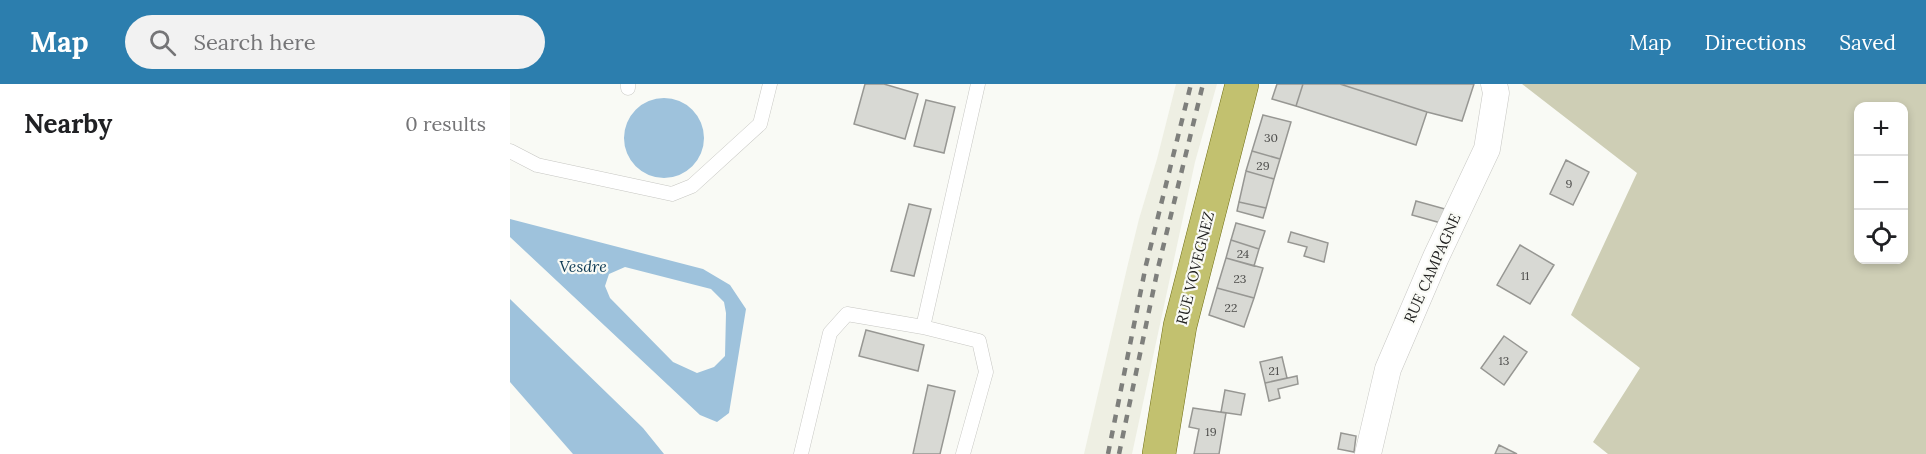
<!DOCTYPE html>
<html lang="en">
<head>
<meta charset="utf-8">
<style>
  :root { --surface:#fff; --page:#f2f2f2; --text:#202124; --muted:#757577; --line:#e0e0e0; --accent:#2c7eae }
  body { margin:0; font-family:Lora,serif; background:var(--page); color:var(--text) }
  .controls { position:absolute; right:18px; top:18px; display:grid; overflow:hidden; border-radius:12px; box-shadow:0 3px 9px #0003 }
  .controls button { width:54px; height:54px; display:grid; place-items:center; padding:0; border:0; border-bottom:2px solid var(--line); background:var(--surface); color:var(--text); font:30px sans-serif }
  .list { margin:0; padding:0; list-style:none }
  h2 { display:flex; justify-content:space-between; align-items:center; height:78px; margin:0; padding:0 24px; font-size:26px }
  h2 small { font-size:20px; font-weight:400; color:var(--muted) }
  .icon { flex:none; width:33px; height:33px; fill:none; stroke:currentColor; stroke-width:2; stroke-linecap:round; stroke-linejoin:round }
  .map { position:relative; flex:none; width:1416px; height:370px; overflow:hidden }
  header { display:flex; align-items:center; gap:36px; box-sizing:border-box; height:84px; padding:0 30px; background:var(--accent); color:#fff }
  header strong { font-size:28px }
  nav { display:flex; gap:33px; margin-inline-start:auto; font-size:21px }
  .search { width:420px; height:54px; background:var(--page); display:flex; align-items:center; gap:15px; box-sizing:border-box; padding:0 21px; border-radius:33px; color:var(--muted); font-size:22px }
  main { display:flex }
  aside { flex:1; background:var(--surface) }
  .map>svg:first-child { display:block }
  .built { fill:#eeefe3 }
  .green { fill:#ceceb5; fill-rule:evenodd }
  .water { fill:#9ec2dc; fill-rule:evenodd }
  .building { fill:#d8d9d4; stroke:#979793; stroke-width:1.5 }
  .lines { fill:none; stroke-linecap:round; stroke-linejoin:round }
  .service-casing { stroke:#c7c7c3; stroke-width:15 }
  .minor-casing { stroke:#c7c7c3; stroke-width:27 }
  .primary-casing { stroke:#706e15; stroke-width:34 }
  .service { stroke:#fff; stroke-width:14 }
  .minor { stroke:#fff; stroke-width:26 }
  .primary { stroke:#c2c16f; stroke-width:33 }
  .rail { stroke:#7e7f7c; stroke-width:4.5; stroke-dasharray:8 8; stroke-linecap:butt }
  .labels { text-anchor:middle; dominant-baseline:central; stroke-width:4.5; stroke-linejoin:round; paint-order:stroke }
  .number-label { font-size:12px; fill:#4f4f4d }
  .street-label { font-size:15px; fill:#212120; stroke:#f9faf5 }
  .water-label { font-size:16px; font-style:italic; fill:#0d3a54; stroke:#f9faf5 }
</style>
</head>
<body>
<header>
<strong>Map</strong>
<div class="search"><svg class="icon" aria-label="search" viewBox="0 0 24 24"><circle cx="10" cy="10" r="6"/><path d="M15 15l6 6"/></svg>Search here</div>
<nav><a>Map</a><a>Directions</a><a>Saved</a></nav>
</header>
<main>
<aside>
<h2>Nearby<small>0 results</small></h2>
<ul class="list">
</ul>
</aside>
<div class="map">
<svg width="1416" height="370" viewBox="0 0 1416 370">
  <rect width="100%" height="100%" fill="#f9faf5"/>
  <path class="built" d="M666 0H707L685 78 622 370H574L617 184 629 135 647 75Z"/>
  <path class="green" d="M1012 0H1416V370H1098L1083 358 1130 284 1061 231 1127 89ZM1348 22H1394V176H1348Z"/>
  <path class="water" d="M114 54a40 40 0 1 1 80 0a40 40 0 1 1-80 0Z
    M0 135 193 185 220 201 236 225 219 329 207 338 190 331 0 153ZM115 183 201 205 214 218 216 229 215 272 204 283 187 289 163 278 100 214 95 202 99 190Z
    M0 215 133 344 154 370H63L0 298Z"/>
  <path class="building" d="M355 0H374L408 10 395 55 344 40Z
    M767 0H793L786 22 762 15Z
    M793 0H830L917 28 906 61 786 22Z
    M830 0H964L952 37 917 28Z
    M416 16 445 23 434 69 404 62Z
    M753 31 781 38 770 75 742 67Z
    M742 67 770 75 764 95 736 87Z
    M1056 76 1079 88 1063 121 1040 110Z
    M736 87 764 95 756 124 729 118Z
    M906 117 935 125 931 139 902 131Z
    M729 118 756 124 753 134 727 127Z
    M399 120 421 125 404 192 381 187Z
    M726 139 755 147 749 165 721 156Z
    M781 148 818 159 814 178 794 172 797 163 778 158Z
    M721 156 749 165 744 182 716 174Z
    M1010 161 1044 181 1020 220 987 201Z
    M716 174 753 184 744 214 707 204Z
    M707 204 744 214 734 243 699 231Z
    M356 246 414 261 408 287 349 272Z
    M994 252 1017 268 994 301 971 284Z
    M772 273 777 294 755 299 750 278Z
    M787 292 788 300 768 305 770 314 759 317 755 299Z
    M418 301 445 307 430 370H403Z
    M715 306 735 310 731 331 711 328Z
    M683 324 716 329 709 370H684L689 345 679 343Z
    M831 349 846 352 844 368 828 365Z
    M989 361 1007 370H985Z"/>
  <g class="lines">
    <defs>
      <path id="service" d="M118 4V0
        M0 67 27 81 162 110 182 102 250 40 260 0
        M291 370 320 249 337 230 413 243
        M453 370 476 288 469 257 413 243 468 0"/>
      <path id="minor" d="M858 370 878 285 926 173 977 65 986 9 984 0"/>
      <path id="primary" d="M649 370 670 242 732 0"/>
    </defs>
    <use href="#service" class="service-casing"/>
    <use href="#minor" class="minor-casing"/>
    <use href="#primary" class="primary-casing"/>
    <use href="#service" class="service"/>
    <use href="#minor" class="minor"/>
    <use href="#primary" class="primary"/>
    <path class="rail" d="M598 370 636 181 681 0
      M609 370 648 184 693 0"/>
  </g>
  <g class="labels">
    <g class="number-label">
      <text x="761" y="53">30</text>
      <text x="753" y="81">29</text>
      <text x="1059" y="99">9</text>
      <text x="733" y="169">24</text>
      <text x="1015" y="191">11</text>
      <text x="730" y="194">23</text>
      <text x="721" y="223">22</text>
      <text x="994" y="276">13</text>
      <text x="764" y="286">21</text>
      <text x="701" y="347">19</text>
    </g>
    <g class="street-label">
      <text transform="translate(685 184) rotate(-76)">RUE VOVEGNEZ</text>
      <text transform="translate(922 184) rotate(-66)">RUE CAMPAGNE</text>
    </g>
    <g class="water-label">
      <text x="73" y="182">Vesdre</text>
    </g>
  </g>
</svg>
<div class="controls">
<button>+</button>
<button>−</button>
<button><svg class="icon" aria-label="locate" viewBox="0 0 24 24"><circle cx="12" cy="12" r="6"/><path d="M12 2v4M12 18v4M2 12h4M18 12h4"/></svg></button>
</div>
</div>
</main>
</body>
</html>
